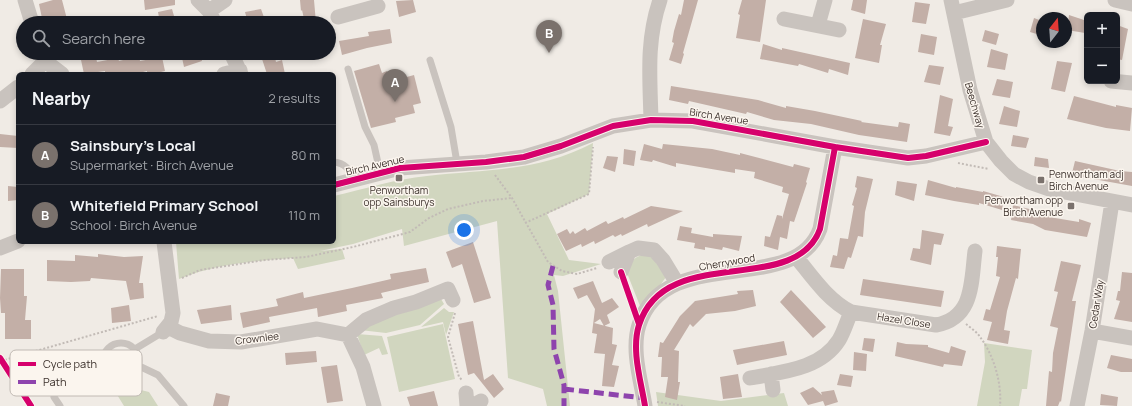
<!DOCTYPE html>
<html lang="en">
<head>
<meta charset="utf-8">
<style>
  :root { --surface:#171b24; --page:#20242c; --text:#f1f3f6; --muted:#9ea1a6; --line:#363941; --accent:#7a716c }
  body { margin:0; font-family:Manrope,sans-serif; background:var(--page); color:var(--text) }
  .controls { position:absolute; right:12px; top:12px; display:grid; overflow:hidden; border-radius:6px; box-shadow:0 2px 6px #0003 }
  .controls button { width:36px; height:36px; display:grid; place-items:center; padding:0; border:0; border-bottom:1px solid var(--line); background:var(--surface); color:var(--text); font:20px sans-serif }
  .compass { position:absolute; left:1036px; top:12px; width:36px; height:36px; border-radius:50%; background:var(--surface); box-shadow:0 2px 6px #0003; rotate:17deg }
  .you { position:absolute; left:464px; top:230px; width:14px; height:14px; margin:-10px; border:3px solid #fff; border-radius:50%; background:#1a73e8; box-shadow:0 0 0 6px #1a73e833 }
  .badge { display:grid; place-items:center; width:26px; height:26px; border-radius:50%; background:var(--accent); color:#fff; font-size:13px; font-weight:700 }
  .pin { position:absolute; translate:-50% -33px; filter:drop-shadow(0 1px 2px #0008) }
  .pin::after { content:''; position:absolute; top:21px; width:14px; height:12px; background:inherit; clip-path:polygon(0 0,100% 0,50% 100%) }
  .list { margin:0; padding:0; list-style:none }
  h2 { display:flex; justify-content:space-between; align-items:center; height:52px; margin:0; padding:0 16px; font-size:17px }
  h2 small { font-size:13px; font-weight:400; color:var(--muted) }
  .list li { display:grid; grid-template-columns:26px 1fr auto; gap:12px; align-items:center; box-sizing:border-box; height:60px; padding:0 16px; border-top:1px solid var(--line) }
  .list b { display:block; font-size:15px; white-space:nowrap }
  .list p { margin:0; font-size:13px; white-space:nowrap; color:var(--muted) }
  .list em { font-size:13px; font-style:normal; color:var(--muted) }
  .icon { flex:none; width:22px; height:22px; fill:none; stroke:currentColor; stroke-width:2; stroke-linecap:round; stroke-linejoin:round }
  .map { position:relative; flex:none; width:1132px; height:406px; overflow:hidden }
  .search { position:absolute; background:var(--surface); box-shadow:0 2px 6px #0003; left:16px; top:16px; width:320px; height:44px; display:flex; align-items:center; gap:10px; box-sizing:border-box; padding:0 14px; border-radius:22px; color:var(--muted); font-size:15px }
  .panel { position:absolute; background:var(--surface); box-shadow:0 2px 6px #0003; left:16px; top:72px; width:320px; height:172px; border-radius:6px }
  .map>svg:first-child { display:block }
  .green { fill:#d1d6bf }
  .building { fill:#c3afa7 }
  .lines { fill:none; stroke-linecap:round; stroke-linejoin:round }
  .path { stroke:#c2bbb6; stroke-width:2; stroke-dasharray:2 2; stroke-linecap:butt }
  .service { stroke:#c9c3be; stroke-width:7 }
  .minor { stroke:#c9c3be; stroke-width:15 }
  .quiet { stroke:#8e44ad; stroke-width:5; stroke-dasharray:10 5; stroke-linecap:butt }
  .cycleway-casing { stroke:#fbf5ee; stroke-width:8 }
  .cycleway { stroke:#d6006c; stroke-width:6 }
  .poi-dot { fill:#7a716c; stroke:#fbf5ee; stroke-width:1.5 }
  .labels { text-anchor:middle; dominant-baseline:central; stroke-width:3; stroke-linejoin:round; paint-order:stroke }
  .street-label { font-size:10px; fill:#3b302b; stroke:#fbf5ee }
  .poi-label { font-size:10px; fill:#3b302b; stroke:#fbf5ee; text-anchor:start }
  .key { fill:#fbf5ee; stroke:#c1bab4; stroke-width:1 }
  .key-label { font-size:11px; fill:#3b302b }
</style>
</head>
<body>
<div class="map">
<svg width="1132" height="406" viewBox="0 0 1132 406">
  <rect width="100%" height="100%" fill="#f0ebe5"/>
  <path class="green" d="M593 143 589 194 547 214 569 260 601 264 563 276 554 275 558 291 570 406H547L543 389 508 378 497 221 404 246 402 229 353 244 320 251 342 249 345 259 298 269 293 258C255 261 215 264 179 279L176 242H334V196C365 189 395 179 427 176 487 169 538 172 593 143Z
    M650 254 666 277 642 311 627 273C634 258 633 256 650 254Z
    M441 299 444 304 420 325 386 333 360 330 376 319Z
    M444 308 449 312H454L446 335 443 322 421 327Z
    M443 324 455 379 399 392 387 337Z
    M357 334 382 336 388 354 382 355 379 348 364 355Z
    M984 343 1032 350 1027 389H1022L1019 406H977L985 362Z
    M137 389 149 392 158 406H124L116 393Z
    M656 392 721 401 784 393 788 406H658Z"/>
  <path class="building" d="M53 0H62L68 23H43L39 4Z
    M144 0H175V5L145 10Z
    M300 0H314L316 23H305L302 10 301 11Z
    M413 0 416 12 399 17 396 1Z
    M684 0H698L683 53 684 54 681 64 669 60 674 43 672 42 674 31 679 14 681 15Z
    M742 0H766L760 42 736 38 740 15 738 14Z
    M853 0H867L865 14 851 10Z
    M915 2 930 4 926 24 912 22Z
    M172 9 176 23H160L158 12Z
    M261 9 266 23H248L245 12Z
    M1069 15 1087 21 1085 33 1067 30Z
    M1034 18 1042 21 1040 35 1030 32Z
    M863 19 886 24 880 45H882L879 63 855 58Z
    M1117 25 1128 29 1122 60 1117 59Z
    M390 29 392 43 367 48 342 55 339 41 369 36 368 32Z
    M985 30 999 34 996 45 982 41Z
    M921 34 937 37 934 55 918 52Z
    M763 44 782 50V48L850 63 848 75 829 69 828 73 799 64 798 66 760 59Z
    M991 49 1008 54 1005 70 987 67Z
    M181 53H200L202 61 184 67Z
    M260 53H274L276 62 282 60 285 74H267Z
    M139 56 140 61 162 57 165 71 153 74H147V71L135 74H105V71L84 74 81 60 96 57 97 62 118 58 119 61Z
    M1057 61 1072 63 1065 92 1051 89Z
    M379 64 382 73 387 71 388 76 394 75 396 80 414 75 421 103 413 105 415 113 395 118 396 122 371 128 354 71Z
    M929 65 944 67 940 85 924 82Z
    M997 79 1013 82 1010 98 992 95Z
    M671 86 758 100 786 108V106L815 111 862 121 861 122 898 127 899 122 910 124 907 142 859 135 811 124 774 120 747 112 746 114 689 101 688 104 669 100Z
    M940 95 953 99 948 126 953 127 950 136 934 133Z
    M1074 96 1116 107V105L1132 108 1130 131 1106 128 1067 119Z
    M1004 106 1020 111 1017 127 999 124Z
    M0 134 18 136V148L0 147Z
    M1013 135 1029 138 1026 148 1011 146Z
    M644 144 662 149 663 144 712 149 740 155V153L793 167 794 164 810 168 806 182 807 183 794 222 790 221 787 239 780 237 778 250 764 246 765 236 770 237 777 215 782 216V219L789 194 782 192 783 187 754 178 755 172 735 169V173L676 163V167L653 160 652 162 640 160Z
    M624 149 636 151 634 166 623 164Z
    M607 156 618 157 615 172 603 168Z
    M1035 157 1048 159 1049 168 1034 166Z
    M1075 161 1120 171 1132 172V186L1077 176 1072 173Z
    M857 176 873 179 865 212 863 237 858 236 851 258 848 257 844 269 830 267 833 255 837 256 840 238 848 239 854 206 852 205 857 188 855 187Z
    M928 180 956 188V187L983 192V191L1004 197 1002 210 979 203V205L954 201 925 195Z
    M897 181 917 184 914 201 895 195Z
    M8 186 18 187V200L8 201Z
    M1013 205 1050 214 1049 217 1079 222V219L1091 223 1087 237 1045 230 1033 224 1011 220Z
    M651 206 683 211 648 227 647 224 622 236 621 234 615 237 613 235 595 244 594 241 582 247 581 244 566 251 557 234 567 229 570 234 573 231 575 234 585 228 587 231 606 221 608 224 623 217 624 219Z
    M680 226 692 228 691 233 713 237V234L742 236 739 251 723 247 722 250 705 247V250L694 248 695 243 677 240Z
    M922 230 944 234 941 245 934 244 931 265 910 260 913 248 920 249Z
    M473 242 491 298 474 303 462 264 452 268 446 252Z
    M997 246 1021 249 1018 279 1016 278 1007 311 1004 330 1010 331 1008 344 987 340 992 322 983 320 986 309 990 310 1000 277 996 276 998 257H996Z
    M98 254 124 257 143 256 139 283H143L144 298 130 300 126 281 91 278 90 281 71 282 47 281V260L75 261V255L98 257Z
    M1061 261 1081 265 1072 301H1076L1061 402 1060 401 1058 406H1046L1049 371 1052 372 1053 353 1058 328 1050 326 1058 292 1054 291Z
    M426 268 429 282 381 293 383 298 346 305 347 311 318 317 317 308 269 317 270 322 243 328 240 313 278 306 276 299 303 292 304 298 352 288 391 279 390 274Z
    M1 269H24V296H27L25 320H31V339H5V313H1L0 298Z
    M1122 272 1132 273V322L1114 319 1120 301 1116 300 1118 291H1120Z
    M863 279 944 291 941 307 860 295Z
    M593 281 602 303 612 298 619 307 607 315 610 323 604 326 600 319 594 323 613 328 612 344 617 345 612 365 619 366 614 387 602 386 605 354 594 353 597 334 592 333 595 309 587 295 578 299 573 288Z
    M753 290 756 306 735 311 706 314 693 327 690 324 674 350 679 351 678 382H680L677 400 665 397 668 377H661L662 357H658L660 342 663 343 680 316 695 301 738 294 737 291Z
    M791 290 826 327 813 338 780 302Z
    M129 305 131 321 112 323 111 308Z
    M231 305 232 320 201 324 197 310Z
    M473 321 484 380 493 374 504 389 494 398 474 373 468 375 458 324Z
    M864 338 875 339 873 352 862 350Z
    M784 341 787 355 737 365 733 350Z
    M897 342 906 344 928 345V347L949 353 951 346 966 351 962 366 944 364 943 367 895 356Z
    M316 351 317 362 286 365 285 353Z
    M854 352 867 354 866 371 853 370Z
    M1111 355 1132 359V372H1121L1107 368Z
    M337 365 343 401 327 403 321 367Z
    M738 374 742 397 723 399 720 377Z
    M840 374 853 376 851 387 837 385Z
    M813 387 822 395 821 392 834 390 838 402 825 406 823 401 808 405 800 393Z
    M434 391 438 406H410L407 397Z
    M216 393 230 396 228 406H213Z
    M1101 394 1118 397 1117 406 1100 405Z"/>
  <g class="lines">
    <path class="path" d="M958 163 989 169
      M495 175 512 198 548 262 562 271 577 274 597 268
      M525 223 589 194 593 147
      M182 278 200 270 265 260 306 257 353 247 410 232 429 218 448 209 483 201 512 198
      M455 313 448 337 459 377 462 380
      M966 324C971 328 977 332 980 337 994 355 1002 384 1000 406
      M1 361 158 316
      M657 402 685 406"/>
    <path class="service" d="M430 60 451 127 457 163
      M348 69 365 127 374 145 380 172
      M334 162C345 163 350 170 354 179
      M103 361a18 18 0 1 1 36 0a18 18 0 1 1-36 0Z
      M135 349 163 332
      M139 366 158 375 184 406
      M54 397 60 406"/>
    <path class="minor" d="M25 0 32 23
      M198 0 209 11 215 23
      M951 0 970 90 986 142 1001 161 1014 174 1029 182 1049 189 1132 205
      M1115 0 1132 4
      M209 11 225 0
      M954 13 1007 0
      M338 17 378 6
      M784 19 839 30
      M818 25 825 0
      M42 53 45 61 62 74
      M231 53 241 74
      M32 74 45 61
      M224 74 240 70
      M1111 81 1132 83
      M0 101 18 87
      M651 120C650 78 646 41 660 0
      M334 185 400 168 486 162 524 157 561 146 613 126 651 120 693 121 835 147 908 158 926 156 986 142
      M0 248 18 241
      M797 258C813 278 828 300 851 312L936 325C974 318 971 282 975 251
      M609 262 629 252
      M621 272 629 252 638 248 654 250 663 260 677 283
      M168 327 180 333 209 341 241 342 317 329 348 335 363 367 374 406
      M1092 331 1132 338
      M163 332 171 322 173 313 164 242
      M348 335 366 320 394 308 416 302 448 289 453 300
      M771 374 773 390
      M750 378C781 372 820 370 839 340 844 332 847 321 851 312
      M466 393 467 406
      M472 406 481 401
      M645 406C641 381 631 350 639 325 665 242 795 298 820 229L835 147
      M1077 406 1092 331 1112 202"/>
    <path class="quiet" d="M553 266 548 285 553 305 554 349 564 385V406
      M564 389 644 398"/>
    <defs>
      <path id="cycleway" d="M334 185 400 168 486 162 524 157 561 146 613 126 651 120 693 121 835 147 908 158 926 156 986 142
        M621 272 639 324
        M0 358 31 406
        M645 406C641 381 631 350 639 325 665 242 795 298 820 229L835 147"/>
    </defs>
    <use href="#cycleway" class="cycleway-casing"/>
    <use href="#cycleway" class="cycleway"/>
  </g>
  <g class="poi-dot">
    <rect x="395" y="174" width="8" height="8" rx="2"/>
    <rect x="1037" y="176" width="8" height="8" rx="2"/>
    <rect x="1067" y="202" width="8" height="8" rx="2"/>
  </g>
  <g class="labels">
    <g class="street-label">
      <text transform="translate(975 105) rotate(74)">Beechway</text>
      <text transform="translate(719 116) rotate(9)">Birch Avenue</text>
      <text transform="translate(375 165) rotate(-13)">Birch Avenue</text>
      <text transform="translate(727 262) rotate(-10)">Cherrywood</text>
      <text transform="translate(1096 304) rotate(-81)">Cedar Way</text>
      <text transform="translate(904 320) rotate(9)">Hazel Close</text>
      <text transform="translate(257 338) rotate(-7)">Crownlee</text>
    </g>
    <g class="poi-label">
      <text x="1049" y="174">Penwortham adj<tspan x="1049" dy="12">Birch Avenue</tspan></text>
      <text x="399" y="190" text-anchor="middle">Penwortham<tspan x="399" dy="12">opp Sainsburys</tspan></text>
      <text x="1063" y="200" text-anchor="end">Penwortham opp<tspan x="1063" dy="12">Birch Avenue</tspan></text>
    </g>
  </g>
  <rect x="10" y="350" width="132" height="46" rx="6" class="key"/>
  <rect x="18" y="362" width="18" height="4" fill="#d6006c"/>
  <rect x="18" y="380" width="18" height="4" fill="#8e44ad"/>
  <g class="key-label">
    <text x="43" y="368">Cycle path</text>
    <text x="43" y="386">Path</text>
  </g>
</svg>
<div class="controls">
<button>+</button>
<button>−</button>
</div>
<svg class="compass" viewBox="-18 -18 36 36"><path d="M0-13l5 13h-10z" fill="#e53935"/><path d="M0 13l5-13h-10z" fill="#9ea1a6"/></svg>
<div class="you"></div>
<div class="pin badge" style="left:395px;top:102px">A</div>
<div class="pin badge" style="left:549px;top:53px">B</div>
<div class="search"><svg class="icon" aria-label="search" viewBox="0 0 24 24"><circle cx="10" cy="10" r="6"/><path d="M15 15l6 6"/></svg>Search here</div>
<section class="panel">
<h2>Nearby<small>2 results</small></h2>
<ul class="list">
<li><span class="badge">A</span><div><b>Sainsbury's Local</b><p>Supermarket · Birch Avenue</p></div><em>80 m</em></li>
<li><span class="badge">B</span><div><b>Whitefield Primary School</b><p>School · Birch Avenue</p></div><em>110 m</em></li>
</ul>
</section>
</div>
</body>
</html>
